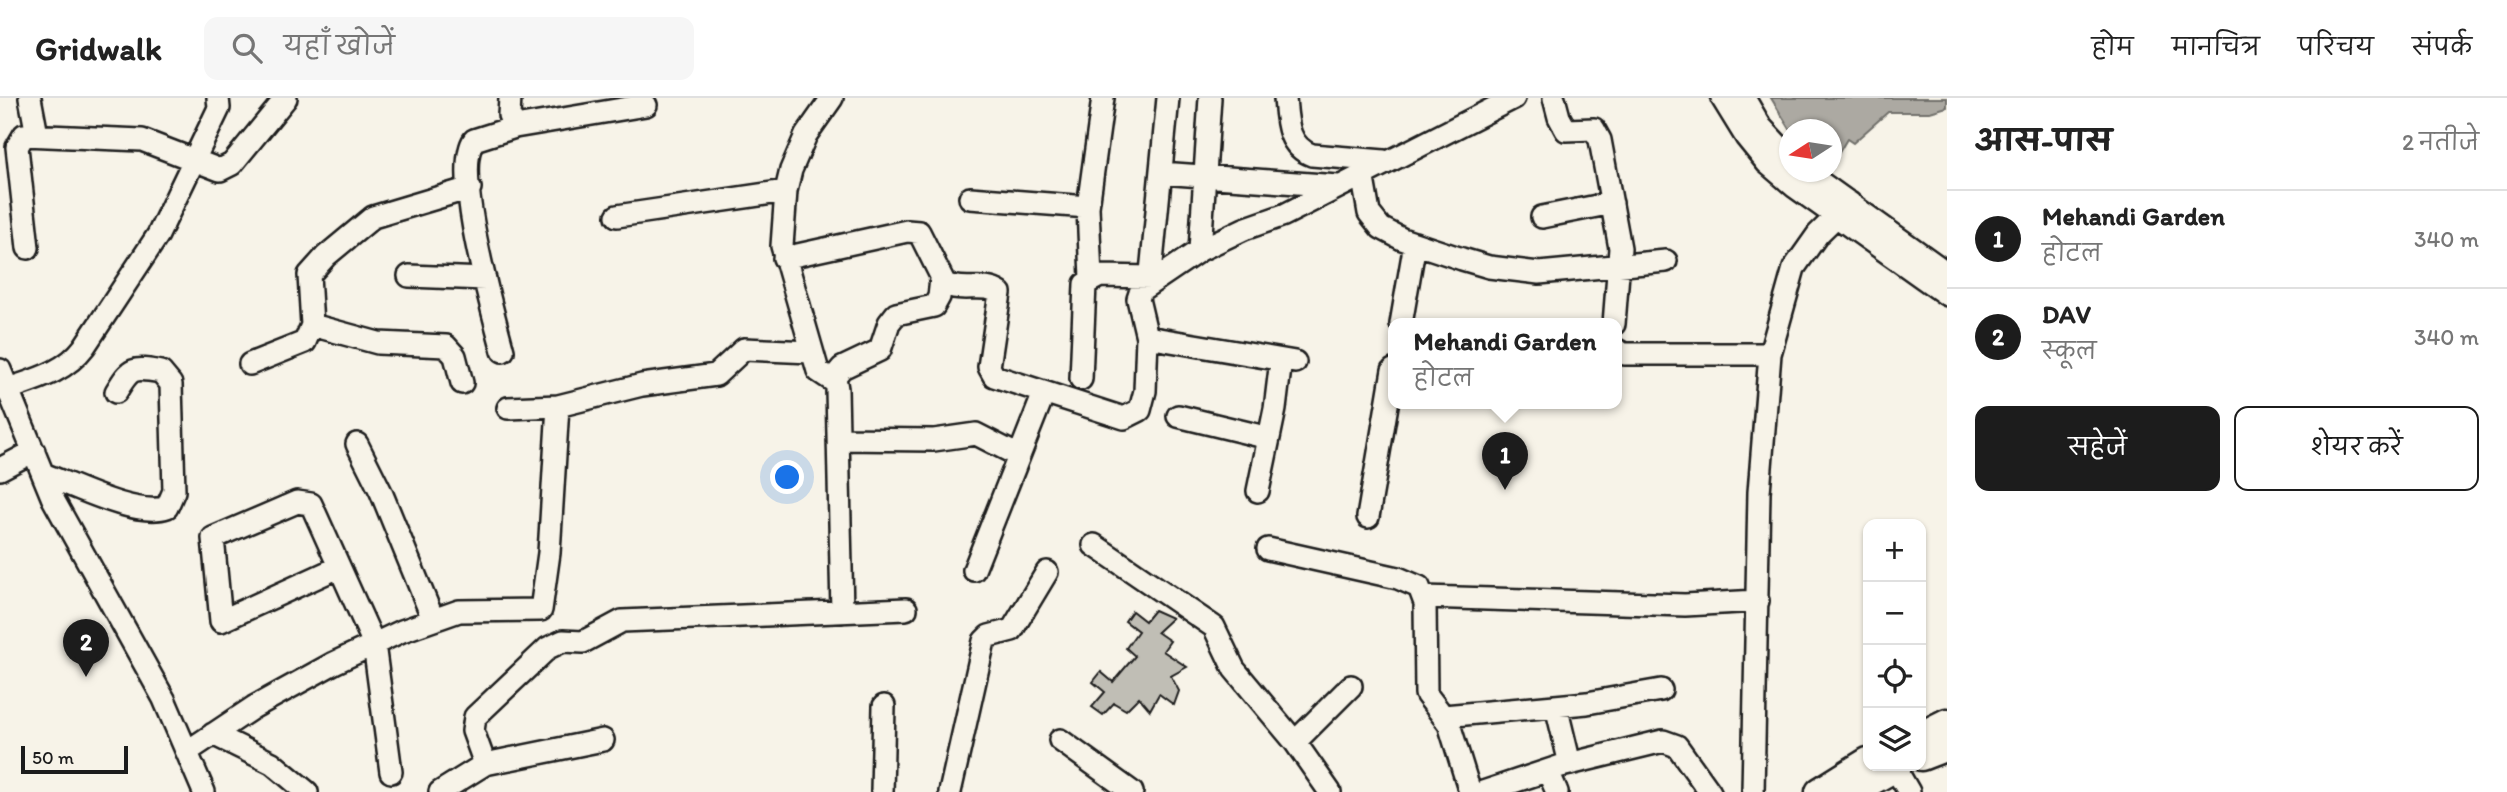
<!DOCTYPE html>
<html lang="hi">
<head>
<meta charset="utf-8">
<style>
  :root { --surface:#fff; --page:#f6f6f6; --text:#222; --muted:#767676; --line:#e0e0e0; --accent:#1c1c1c }
  body { margin:0; font-family:Itim,"Playpen Sans Deva",sans-serif; background:var(--page); color:var(--text) }
  .controls { position:absolute; right:21px; bottom:21px; display:grid; overflow:hidden; border-radius:14px; box-shadow:0 2px 5px #0004 }
  .controls button { width:63px; height:63px; display:grid; place-items:center; padding:0; border:0; border-bottom:2px solid var(--line); background:var(--surface); color:var(--text); font:35px sans-serif }
  .compass { position:absolute; left:1779px; top:21px; width:63px; height:63px; border-radius:50%; background:var(--surface); box-shadow:0 2px 5px #0004; rotate:258deg }
  .scale { position:absolute; left:21px; bottom:18px; width:107px; box-sizing:border-box; padding-left:7px; border:4px solid #1c1c1c; border-top:0; font-size:19px; line-height:24px; white-space:nowrap; color:#1c1c1c; -webkit-text-stroke:5px #f7f3e8; paint-order:stroke }
  .you { position:absolute; left:788px; top:380px; width:24px; height:24px; margin:-18px; border:5px solid #fff; border-radius:50%; background:#1a73e8; box-shadow:0 0 0 10px #1a73e833 }
  .badge { display:grid; place-items:center; width:46px; height:46px; border-radius:50%; background:var(--accent); color:#fff; font-size:23px; font-weight:700 }
  .pin { position:absolute; translate:-50% -58px; filter:drop-shadow(0 2px 4px #0008) }
  .pin::after { content:''; position:absolute; top:37px; width:24px; height:21px; background:inherit; clip-path:polygon(0 0,100% 0,50% 100%) }
  .popup { position:absolute; left:1388px; top:220px; width:234px; height:91px; box-sizing:border-box; display:grid; place-content:center; border-radius:14px; background:var(--surface); filter:drop-shadow(0 2px 5px #0005); font-size:23px; white-space:nowrap; color:var(--muted) }
  .popup b { font-size:26px; color:var(--text) }
  .popup::after { content:''; position:absolute; left:50%; top:100%; margin-left:-14px; border:14px solid transparent; border-top-color:var(--surface) }
  .list { margin:0; padding:0; list-style:none }
  h2 { display:flex; justify-content:space-between; align-items:center; height:91px; margin:0; padding:0 28px; font-size:30px }
  h2 small { font-size:23px; font-weight:400; color:var(--muted) }
  .list li { display:grid; grid-template-columns:46px 1fr auto; gap:21px; align-items:center; box-sizing:border-box; height:98px; padding:0 28px; border-top:2px solid var(--line) }
  .list b { display:block; font-size:26px; white-space:nowrap }
  .list p { margin:0; font-size:23px; white-space:nowrap; color:var(--muted) }
  .list em { font-size:23px; font-style:normal; color:var(--muted) }
  .actions { display:flex; gap:14px; padding:21px 28px }
  .actions a { flex:1; padding:16px 0; border:2px solid var(--accent); border-radius:14px; text-align:center; font-size:24px; color:var(--accent) }
  .actions .main { background:var(--accent); color:#fff }
  .icon { flex:none; width:38px; height:38px; fill:none; stroke:currentColor; stroke-width:2; stroke-linecap:round; stroke-linejoin:round }
  .map { position:relative; flex:none; width:1947px; height:694px; overflow:hidden }
  header { display:flex; align-items:center; gap:42px; box-sizing:border-box; height:98px; padding:0 35px; background:var(--surface); border-bottom:2px solid var(--line) }
  header strong { font-size:33px }
  nav { display:flex; gap:38px; margin-inline-start:auto; font-size:24px }
  .search { width:490px; height:63px; background:var(--page); display:flex; align-items:center; gap:18px; box-sizing:border-box; padding:0 24px; border-radius:14px; color:var(--muted); font-size:26px }
  main { display:flex }
  aside { flex:1; background:var(--surface) }
  .map>svg:first-child { display:block }
  .water { fill:#aca9a2; stroke:#72716c; stroke-width:2 }
  .building { fill:#c0beb5; stroke:#1c1c1c; stroke-width:2 }
  .lines { fill:none; stroke-linecap:round; stroke-linejoin:round }
  .minor-casing { stroke:#1c1c1c; stroke-width:26 }
  .major-casing { stroke:#1c1c1c; stroke-width:33 }
  .minor { stroke:#f7f3e8; stroke-width:21 }
  .major { stroke:#f7f3e8; stroke-width:28 }
</style>
</head>
<body>
<header>
<strong>Gridwalk</strong>
<div class="search"><svg class="icon" aria-label="search" viewBox="0 0 24 24"><circle cx="10" cy="10" r="6"/><path d="M15 15l6 6"/></svg>यहाँ खोजें</div>
<nav><a>होम</a><a>मानचित्र</a><a>परिचय</a><a>संपर्क</a></nav>
</header>
<main>
<div class="map">
<svg width="1947" height="694" viewBox="0 0 1947 694">
  <rect width="100%" height="100%" fill="#f7f3e8"/>
  <filter id="ink" filterUnits="userSpaceOnUse"><feTurbulence type="fractalNoise" baseFrequency=".0143" numOctaves="2"/><feDisplacementMap in="SourceGraphic" scale="14" xChannelSelector="R" yChannelSelector="G"/><feConvolveMatrix kernelMatrix="1 2 1 2 8 2 1 2 1" color-interpolation-filters="sRGB"/></filter>
  <g filter="url(#ink)">
    <path class="water" d="M1771 0H1947V9L1930 14H1888L1853 45 1847 41 1834 63 1832 61V32L1790 31Z"/>
    <path class="building" d="M1154 512 1172 520 1157 534 1170 543 1163 553 1187 569 1171 578 1179 593 1174 607 1159 596 1150 612 1139 599 1126 612 1114 605 1103 617 1092 609 1105 594 1093 584 1101 574 1113 584 1135 558 1126 550 1138 533 1125 523 1132 513 1145 523Z"/>
    <g class="lines">
      <defs>
        <path id="minor" d="M30 0 37 37
          M510 0 509 17 515 29 646 7
          M832 0 806 37 791 72 786 93 782 148 818 273 836 285 837 291 842 514
          M1285 0C1287 23 1287 48 1312 57L1384 63
          M1554 0 1559 19 1566 32 1594 31 1600 42 1620 150 1614 226
          M1722 0 1746 39 1767 65 1795 89 1947 197
          M1744 0 1761 29 1790 60
          M1806 74 1947 175
          M1161 75 1338 88
          M1362 75 1369 115 1381 130 1402 141 1462 161 1489 169 1539 175 1666 163
          M970 100 1088 109
          M617 118 786 93
          M1542 119 1612 105
          M28 150 17 49 24 37 142 42 220 72 232 66 286 0
          M1200 152 1210 0
          M784 160 907 133 919 134 945 186C963 195 984 184 1000 195L989 269 994 278 1124 320 1140 312 1145 293 1147 239 1138 201 1141 192 1200 152 1244 131 1284 117 1514 0
          M409 178 485 181
          M1091 181 1088 109 1103 0
          M1150 185 1168 0
          M1401 226 1415 145
          M312 227 378 245 446 248 455 258 462 285
          M1147 239 1295 264
          M1617 252 1624 256H1770
          M503 253C493 214 452 73 474 42L515 29
          M250 266 305 244 312 227 309 177 326 158 373 119 470 90
          M0 272 53 401 164 601 204 694
          M1081 281 1085 186 1100 178 1151 179
          M832 282 842 270 880 252 889 225 896 216 934 208 939 199 941 181
          M0 290 8 291C37 281 65 274 84 249L158 137 219 10 218 0
          M508 310 558 308 642 287 716 277 744 251 811 254
          M1178 318 1269 340
          M839 341 934 342 976 336 1019 358
          M357 346 381 394 433 521
          M0 371 34 353
          M43 376C73 387 137 420 167 409L174 393 171 286 161 274C133 269 131 269 116 294
          M1258 393 1275 311 1281 262
          M1368 419 1393 272
          M1094 447 1214 529 1234 571 1295 644 1330 694
          M1268 451 1398 480 1419 489 1425 505 1426 596 1449 626 1470 694
          M339 469 221 523 213 440 297 404 311 406 374 546 391 674
          M974 472 1044 295
          M1424 499 1685 507 1758 503
          M1556 608 1570 666
          M1444 618 1587 605 1661 592
          M213 636 272 665 307 694
          M1060 642 1132 694
          M1295 644 1351 588
          M188 653 254 609 334 565 402 533 459 513 541 512 549 455 558 308
          M485 666 473 633 475 619 548 550 563 543 583 544 622 523 906 511
          M1894 668 1909 694
          M1548 673 1557 694
          M440 694 485 666 603 642
          M882 694 884 608
          M950 694 984 543 989 538 1012 532 1047 474
          M1483 694 1561 668 1663 643 1677 648 1710 694
          M1753 694 1759 394 1770 256 1794 170 1818 136 1850 105"/>
        <path id="major" d="M1921 638 1947 625
          M1921 658 1947 648
          M1820 694 1868 664
          M1851 694 1897 668"/>
      </defs>
      <use href="#minor" class="minor-casing"/>
      <use href="#major" class="major-casing"/>
      <use href="#minor" class="minor"/>
      <use href="#major" class="major"/>
    </g>
  </g>
</svg>
<div class="controls">
<button>+</button>
<button>−</button>
<button><svg class="icon" aria-label="locate" viewBox="0 0 24 24"><circle cx="12" cy="12" r="6"/><path d="M12 2v4M12 18v4M2 12h4M18 12h4"/></svg></button>
<button><svg class="icon" aria-label="layers" viewBox="0 0 24 24"><path d="M12 4l9 5-9 5-9-5zM3 14l9 5 9-5"/></svg></button>
</div>
<svg class="compass" viewBox="-18 -18 36 36"><path d="M0-13l5 13h-10z" fill="#e53935"/><path d="M0 13l5-13h-10z" fill="#767676"/></svg>
<div class="scale">50 m</div>
<div class="you"></div>
<div class="pin badge" style="left:1505px;top:392px">1</div>
<div class="popup"><b>Mehandi Garden</b>होटल</div>
<div class="pin badge" style="left:86px;top:579px">2</div>
</div>
<aside>
<h2>आस-पास<small>2 नतीजे</small></h2>
<ul class="list">
<li><span class="badge">1</span><div><b>Mehandi Garden</b><p>होटल</p></div><em>340 m</em></li>
<li><span class="badge">2</span><div><b>DAV</b><p>स्कूल</p></div><em>340 m</em></li>
</ul>
<div class="actions"><a class="main">सहेजें</a><a>शेयर करें</a></div>
</aside>
</main>
</body>
</html>
